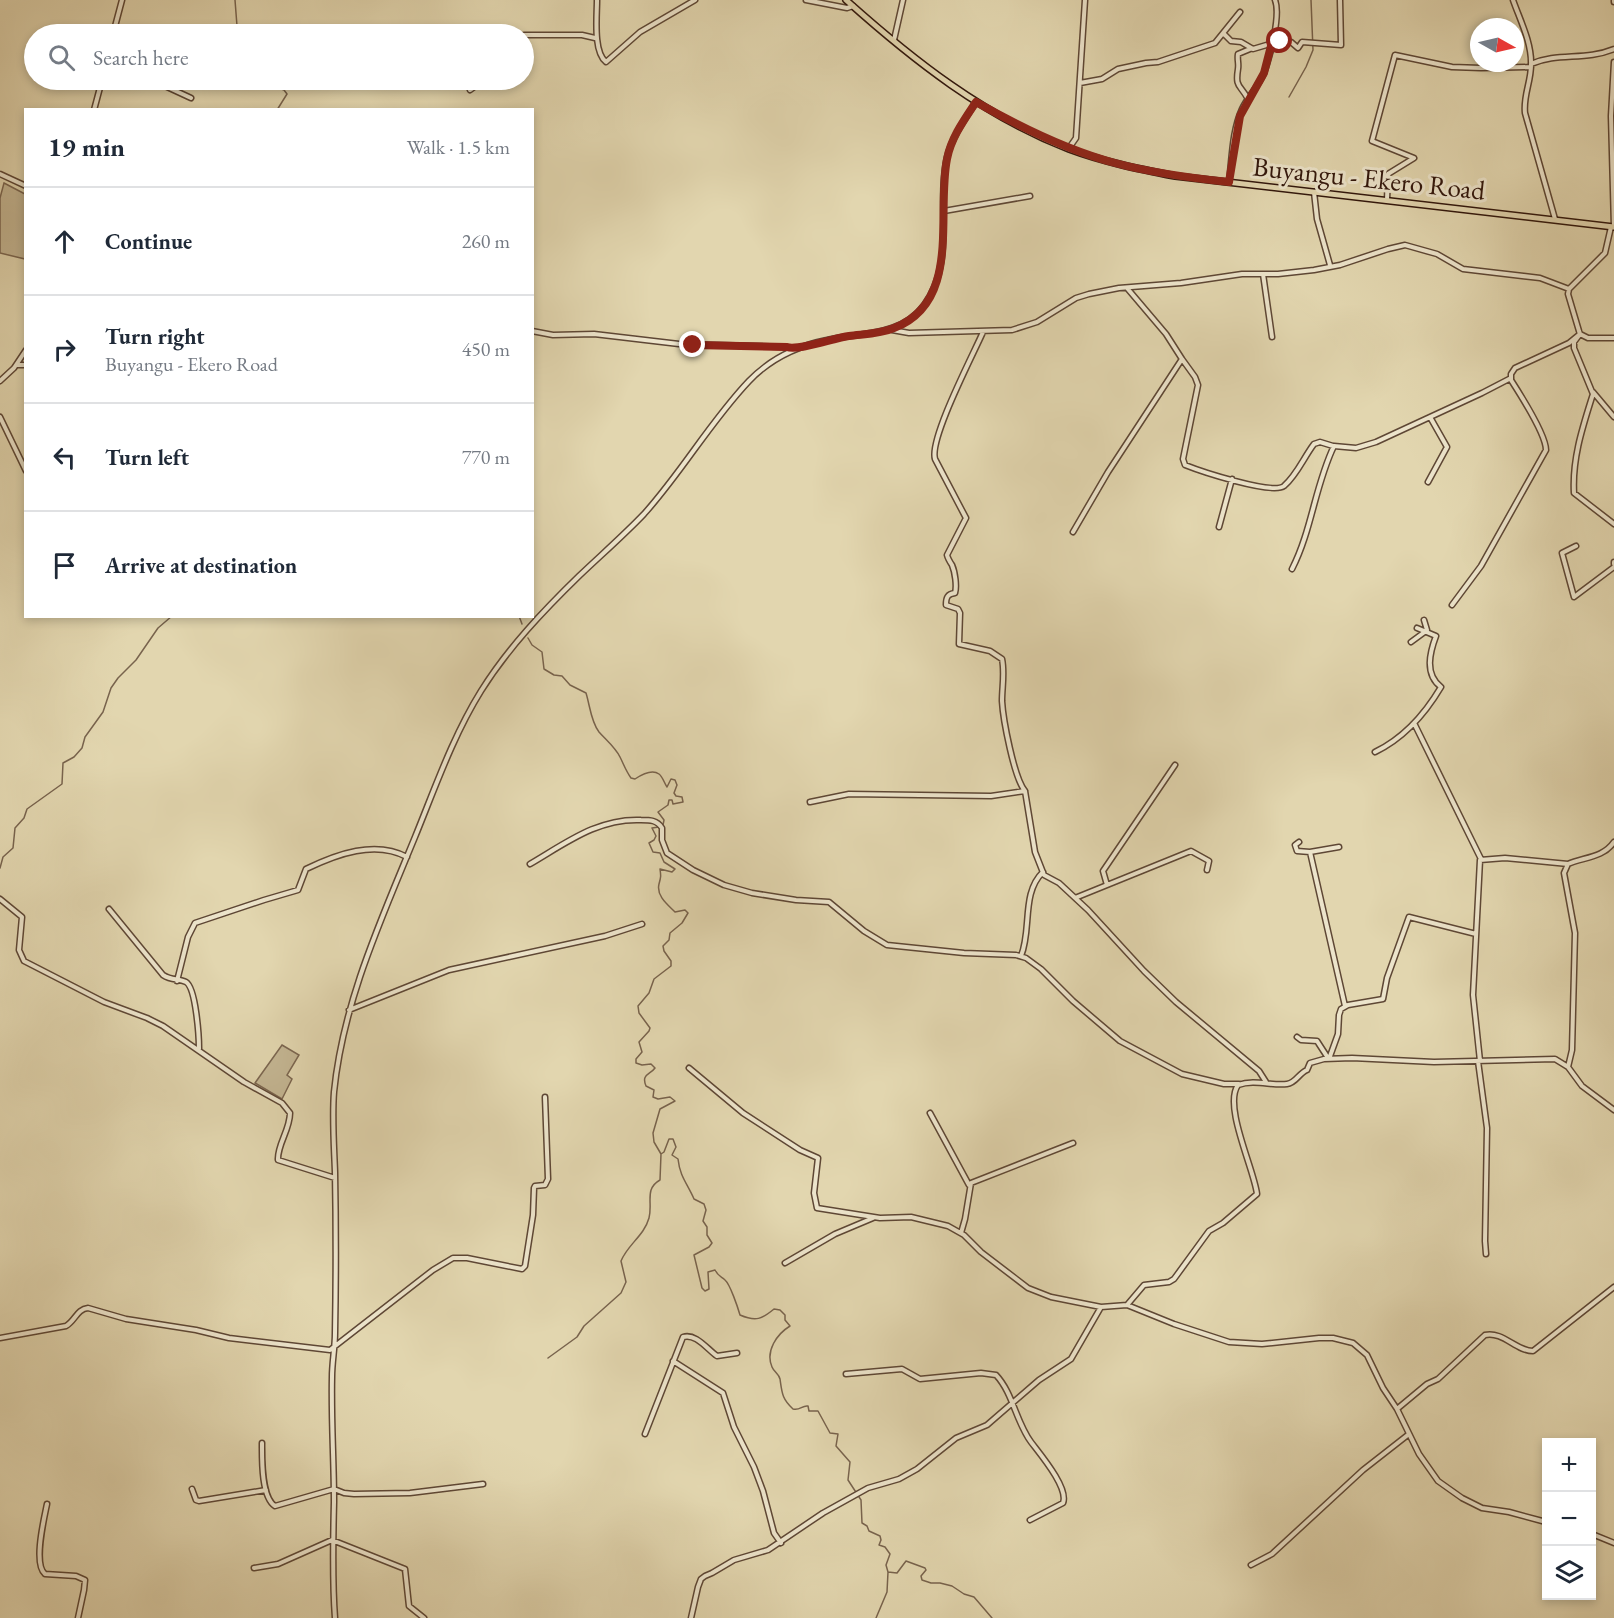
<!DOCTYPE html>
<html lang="en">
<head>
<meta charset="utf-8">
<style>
  :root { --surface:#fff; --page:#f6f6f7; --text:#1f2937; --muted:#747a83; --line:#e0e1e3 }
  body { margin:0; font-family:"EB Garamond",serif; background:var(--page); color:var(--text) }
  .controls { position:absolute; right:18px; bottom:18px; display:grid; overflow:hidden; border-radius:0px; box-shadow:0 3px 9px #0003 }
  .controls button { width:54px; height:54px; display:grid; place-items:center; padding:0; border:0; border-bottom:2px solid var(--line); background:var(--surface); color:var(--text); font:30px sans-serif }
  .compass { position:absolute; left:1470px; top:18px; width:54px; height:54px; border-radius:50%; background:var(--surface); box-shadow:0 3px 9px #0003; rotate:98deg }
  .stop { position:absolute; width:18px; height:18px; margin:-14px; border:4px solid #8f2418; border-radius:50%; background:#fff }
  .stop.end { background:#8f2418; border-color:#fff; box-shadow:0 2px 6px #0008 }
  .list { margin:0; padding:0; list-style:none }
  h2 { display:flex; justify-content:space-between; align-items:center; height:78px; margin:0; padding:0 24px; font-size:26px }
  h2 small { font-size:20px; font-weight:400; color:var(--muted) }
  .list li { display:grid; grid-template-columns:39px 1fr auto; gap:18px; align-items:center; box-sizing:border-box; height:108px; padding:0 24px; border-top:2px solid var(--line) }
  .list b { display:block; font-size:22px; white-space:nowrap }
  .list p { margin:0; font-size:20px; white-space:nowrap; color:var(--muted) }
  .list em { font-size:20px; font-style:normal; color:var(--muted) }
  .icon { flex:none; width:33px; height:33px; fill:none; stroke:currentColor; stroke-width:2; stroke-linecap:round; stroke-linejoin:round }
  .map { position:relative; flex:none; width:1614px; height:1618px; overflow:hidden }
  .search { position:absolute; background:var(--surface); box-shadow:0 3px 9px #0003; left:24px; top:24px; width:510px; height:66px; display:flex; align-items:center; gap:15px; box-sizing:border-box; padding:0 21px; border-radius:33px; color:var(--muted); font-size:22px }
  .panel { position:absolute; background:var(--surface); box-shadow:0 3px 9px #0003; left:24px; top:108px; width:510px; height:510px; border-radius:0px }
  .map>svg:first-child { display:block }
  .green { fill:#c4b693; stroke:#7b6650; stroke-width:1.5 }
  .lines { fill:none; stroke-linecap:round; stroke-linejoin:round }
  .stream { stroke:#78634d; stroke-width:1.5 }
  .minor-casing { stroke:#5e4735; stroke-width:7 }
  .primary-casing { stroke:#32170c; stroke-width:8 }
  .minor { stroke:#ece4cb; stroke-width:4 }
  .primary { stroke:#e2d6af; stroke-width:5 }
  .route { stroke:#8f2418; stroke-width:8 }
  .labels { text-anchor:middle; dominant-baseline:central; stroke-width:6; stroke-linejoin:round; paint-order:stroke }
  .street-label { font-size:27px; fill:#32170c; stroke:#ece4cb }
</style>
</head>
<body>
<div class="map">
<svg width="1614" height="1618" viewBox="0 0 1614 1618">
  <rect width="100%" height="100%" fill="#e2d6af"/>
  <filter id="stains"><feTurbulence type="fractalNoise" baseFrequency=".00333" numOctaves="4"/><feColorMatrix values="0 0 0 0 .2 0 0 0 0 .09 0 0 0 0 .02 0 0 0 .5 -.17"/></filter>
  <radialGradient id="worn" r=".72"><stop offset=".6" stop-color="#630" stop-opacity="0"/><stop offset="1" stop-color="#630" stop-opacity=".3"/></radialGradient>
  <path class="green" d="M4 183 25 194V259L0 253V198Z
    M282 1045 299 1055 287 1075 292 1079 282 1099 255 1083Z"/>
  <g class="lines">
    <path class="stream" d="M235 0 237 26 240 34
      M275 80 276 87 284 90 287 94 277 110
      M1289 97 1306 67 1313 50 1311 0
      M519 616 522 624
      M528 638 532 645 542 652 544 669 554 675 562 676 570 685 586 693C590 706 591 722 599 732 606 740 615 747 620 757 624 765 626 771 631 778L635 779C641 775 652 769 659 774 663 777 664 783 667 787L671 779 675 780 677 785 674 793 676 796 682 797 683 802 673 804 672 800H669L668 805 658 812 664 820 663 825
      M0 868 3 857 13 848 15 828 24 818 27 809 62 784 63 763 74 757 82 748 85 737 103 712 111 688 118 678 136 660 158 628 172 616
      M661 1154 664 1152 669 1139H673L676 1147 672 1155 678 1159C680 1177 687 1183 694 1199L704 1204 706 1210 703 1221 707 1227V1235L712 1243 709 1247 694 1255 702 1288 705 1291 709 1289 708 1272 715 1270C718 1276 720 1276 725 1280 730 1284 738 1308 740 1315 756 1322 762 1319 774 1309L780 1310 785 1315V1320L790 1326C777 1334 765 1351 772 1367 774 1372 779 1374 780 1379 782 1393 782 1399 793 1409 800 1411 802 1405 808 1406L809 1411H818L830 1433 838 1434 836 1446 850 1462 848 1480 861 1500 862 1523 867 1526 869 1531 880 1536 881 1540 879 1545 885 1547 890 1554 886 1565 888 1572 897 1573 906 1561 925 1568 926 1570 921 1576 922 1580 931 1583H940L952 1586 964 1594 974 1597 992 1618
      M548 1358 577 1337 584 1326 621 1293 626 1282 621 1261C628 1244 644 1236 649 1218 653 1203 644 1189 660 1180L661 1154 654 1142 653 1133 660 1109 675 1101 670 1097 658 1099 653 1097 654 1090 646 1086C641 1074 650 1075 655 1068L651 1064 642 1065 636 1063V1059L642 1052 639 1042 649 1031 650 1028 639 1013 638 1006 649 993 654 979 671 966V961L664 951 663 946 669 940 670 933 682 923 688 913 685 910 675 912C668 905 656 896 659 884 661 877 661 876 660 869L672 872 675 869 664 862 660 853 653 852 649 843 654 840 656 836 652 828 659 827
      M876 1618 887 1592 888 1572"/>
    <defs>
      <path id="minor" d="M597 0C597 16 593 52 606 62L640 32 695 0
        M806 0 847 8 853 6
        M1513 0C1520 20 1532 43 1531 65 1531 82 1523 96 1525 113L1555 219
        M1614 0V2
        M57 30 62 34
        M113 34 122 0
        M1224 34 1231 41 1241 42 1253 49 1280 41 1291 42 1298 48 1302 42 1341 45 1340 0
        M524 35H582L595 38
        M894 40 903 0
        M1531 64C1558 52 1585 61 1614 49
        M152 80 191 98
        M1080 83 1102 79 1118 69 1146 63 1158 62 1215 43 1240 12
        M470 90 484 80
        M1248 99C1240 84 1235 88 1238 69 1239 63 1237 60 1238 54L1250 49
        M94 110 102 80
        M1069 148 1076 138 1085 0
        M0 174 26 186
        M1229 182C1232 158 1232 131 1242 109 1248 96 1259 86 1264 73 1270 57 1281 15 1275 0
        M1314 192 1317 219 1330 265
        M1387 200 1388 174 1414 158 1372 141 1395 55 1452 67 1481 68 1531 67
        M944 211 1030 196
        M1611 227 1605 253 1569 289 1568 294 1579 331 1580 334 1574 342V348L1593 394C1583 426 1572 458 1574 493L1614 524
        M1614 227 1611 116 1614 62
        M1263 274 1272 337
        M892 330 909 333 1012 330 1037 322 1076 298 1089 294 1119 288 1181 283 1242 274H1278L1314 270 1340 265 1388 249 1405 245 1437 254 1463 269 1540 278 1569 289
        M532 331 553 335 594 334 679 344 787 347 793 349
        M983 332C973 355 929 439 935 459L966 518 947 555C948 559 950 562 952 565 955 572 957 586 955 593 947 594 946 598 946 605L958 609 960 613 959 644 990 651 1002 659C1005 673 1002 687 1002 701 1003 719 1014 778 1025 791
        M1580 334 1588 338H1614
        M1182 359 1195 377 1198 385 1183 459 1185 465C1200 471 1272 495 1284 486 1297 475 1304 457 1314 444L1320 442 1333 446
        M17 365H26
        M0 381 14 368 26 350
        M1593 392 1614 417
        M0 417 26 471
        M1428 482 1447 447 1430 417
        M1219 527 1232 479
        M1073 532 1108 472 1182 359 1166 334 1127 288
        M1576 546 1562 553 1574 597 1614 567
        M1614 562V564
        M1292 569C1312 530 1315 485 1334 446L1356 448 1376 442 1482 393 1511 378
        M1452 605 1481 566 1546 450C1546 435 1520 394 1511 380V374L1515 368 1569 343 1580 334
        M1424 620 1427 630
        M1411 642 1426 631
        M1414 723 1481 859
        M1375 752C1404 738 1425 714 1441 687 1424 674 1430 652 1436 636L1417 628
        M810 802 849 794 991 796 1025 791 1035 852 1044 875 1059 883 1088 910 1144 971 1176 1002 1259 1071 1266 1082
        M1299 842 1295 845 1297 851 1310 852
        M1339 847 1310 852 1345 1006
        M530 864C566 843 598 818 641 820 650 820 657 820 662 828V840L667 853 693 870 724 885 752 893 796 900 829 902 864 931 887 945 964 953 1016 955 1026 958 1041 969 1073 1001 1120 1041 1182 1074 1224 1084H1239
        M1107 885 1103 871 1175 765
        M1075 898 1191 851 1209 861 1207 870
        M0 899 22 917 19 950 24 961 104 1002 147 1018 163 1026 244 1082 282 1103 290 1113C290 1130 277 1145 278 1160L335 1178
        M109 909 163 975C172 981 179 978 186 982 196 988 199 1037 199 1049
        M1021 956C1032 930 1021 893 1043 872
        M177 981 188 937 195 923 264 900 298 890 306 869C337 854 375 840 407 857
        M349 1010 449 970 605 936 642 924
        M1297 1037 1301 1040 1317 1041 1328 1058
        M1329 1059 1338 1034 1339 1015 1341 1009 1348 1005 1383 999 1387 978 1409 917 1476 934
        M1478 1061 1487 1128 1485 1241 1486 1254
        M1480 1061 1473 995 1480 860 1505 858 1568 864
        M1568 1067 1572 1050 1575 933 1564 873 1568 864C1584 857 1603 858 1614 842
        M689 1068 743 1113 800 1150 818 1158 814 1193 817 1208 880 1218 911 1217 948 1226 964 1235 981 1252 1028 1288 1051 1297 1101 1307
        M930 1113 969 1185
        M961 1233 965 1219 971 1183 1073 1143
        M785 1263 835 1234 873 1218
        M1127 1305 1174 1324 1229 1342 1262 1344 1319 1338H1333L1353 1343 1367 1355 1383 1388 1397 1409 1419 1454 1438 1481 1462 1498 1482 1508 1509 1512 1546 1522
        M0 1338 66 1326C75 1321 77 1309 88 1308L126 1319 196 1330 229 1338 330 1350 433 1270 453 1258H467L522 1269 525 1266 533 1215 534 1188 535 1186 545 1185 548 1179 545 1097
        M673 1361 723 1393 734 1427 754 1467 763 1491 774 1533 781 1543
        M846 1374 902 1369 920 1379 981 1373 996 1375C1013 1393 1016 1422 1031 1442 1040 1454 1069 1488 1063 1503L1030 1520
        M1397 1409 1427 1384 1438 1379 1485 1335C1503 1331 1516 1351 1533 1351L1614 1287
        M645 1434 683 1337C696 1333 707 1349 717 1356L737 1353
        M262 1443C262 1458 261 1497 275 1506L334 1489 344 1493 354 1494 410 1493 483 1484
        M192 1489 196 1500 199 1501 266 1490
        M47 1504C44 1519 33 1564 45 1574L76 1576 85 1580 84 1590 78 1618
        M1592 1534 1614 1543
        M1251 1565 1272 1554 1363 1470 1409 1434
        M254 1568 278 1564 332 1540 405 1569 409 1606 424 1618
        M335 1618C332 1579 333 1541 334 1502 334 1460 331 1419 332 1377 332 1362 335 1348 335 1333 336 1279 336 1225 335 1172 334 1145 332 1118 334 1092 343 1002 381 920 415 837 435 788 453 736 481 691 508 648 543 611 579 576 601 555 623 536 644 514 682 472 710 422 749 381 770 359 797 346 827 340 861 332 900 337 924 305 956 262 936 206 947 157 952 137 965 119 976 102
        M691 1618 698 1587 701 1579 705 1576 712 1573 734 1560 768 1550 823 1513 868 1488 899 1479 917 1469 956 1438 987 1425 1039 1380 1071 1359 1101 1307 1127 1305 1144 1285 1169 1282 1174 1279 1209 1231 1223 1223 1257 1194C1254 1169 1223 1106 1238 1085 1255 1079 1271 1086 1287 1084 1296 1083 1299 1073 1307 1070L1310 1063 1324 1059 1352 1058 1434 1062 1555 1059 1568 1067 1582 1086 1614 1110"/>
      <path id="primary" d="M846 0C913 60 984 116 1069 149 1104 162 1139 169 1175 176L1614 227"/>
    </defs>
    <use href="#minor" class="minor-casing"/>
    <use href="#primary" class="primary-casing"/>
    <use href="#minor" class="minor"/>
    <use href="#primary" class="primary"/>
  </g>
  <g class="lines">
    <path class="route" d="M693 345 787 347C798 351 834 338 849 336 864 334 880 334 894 328 962 302 936 214 947 159 951 138 964 120 976 102 1020 127 1066 150 1115 163 1152 173 1191 178 1229 182L1240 116 1264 73 1272 42 1280 41"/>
  </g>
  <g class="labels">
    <g class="street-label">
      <text transform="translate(1369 178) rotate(6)">Buyangu - Ekero Road</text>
    </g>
  </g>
  <rect width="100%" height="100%" filter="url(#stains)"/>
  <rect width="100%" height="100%" fill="url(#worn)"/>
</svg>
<div class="controls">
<button>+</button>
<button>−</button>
<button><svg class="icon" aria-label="layers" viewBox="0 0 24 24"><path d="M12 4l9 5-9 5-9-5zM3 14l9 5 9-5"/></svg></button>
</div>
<svg class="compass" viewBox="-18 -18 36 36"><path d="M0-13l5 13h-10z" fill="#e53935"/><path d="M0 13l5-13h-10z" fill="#747a83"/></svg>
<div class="stop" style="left:1280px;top:41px"></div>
<div class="stop end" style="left:693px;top:345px"></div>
<div class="search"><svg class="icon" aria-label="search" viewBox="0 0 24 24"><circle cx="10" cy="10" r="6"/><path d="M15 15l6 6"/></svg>Search here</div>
<section class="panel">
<h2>19 min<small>Walk · 1.5 km</small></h2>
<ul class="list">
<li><svg class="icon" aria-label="ahead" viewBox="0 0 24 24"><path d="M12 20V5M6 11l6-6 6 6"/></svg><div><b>Continue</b></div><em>260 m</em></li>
<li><svg class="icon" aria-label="right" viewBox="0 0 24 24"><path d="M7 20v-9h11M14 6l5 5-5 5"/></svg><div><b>Turn right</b><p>Buyangu - Ekero Road</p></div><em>450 m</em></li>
<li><svg class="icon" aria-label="left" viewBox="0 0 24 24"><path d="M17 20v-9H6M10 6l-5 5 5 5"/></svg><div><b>Turn left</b></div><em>770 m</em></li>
<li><svg class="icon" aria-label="arrive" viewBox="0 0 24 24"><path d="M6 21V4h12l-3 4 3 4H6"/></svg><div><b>Arrive at destination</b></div></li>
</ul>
</section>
</div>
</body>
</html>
